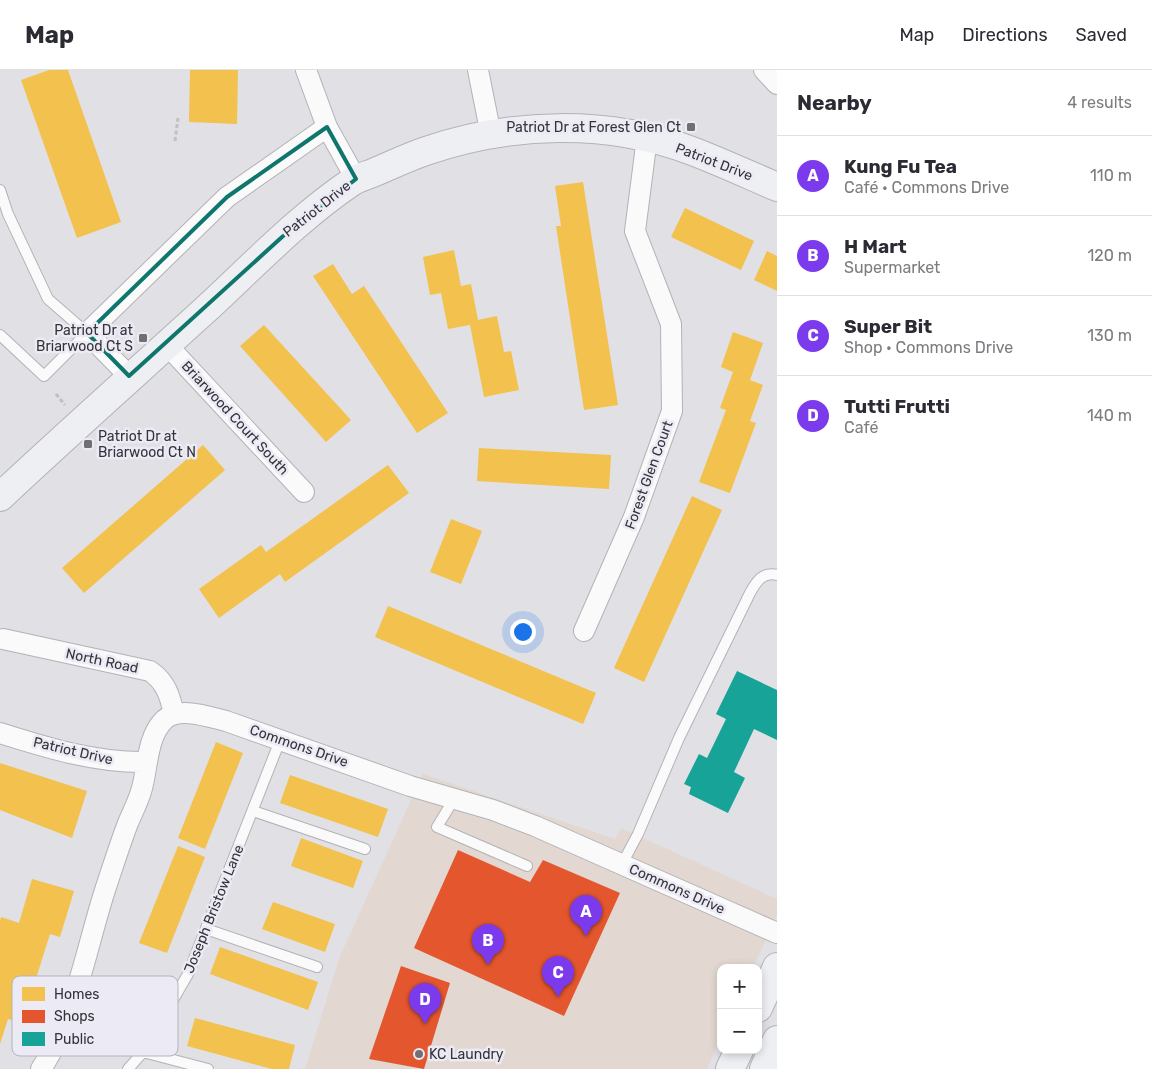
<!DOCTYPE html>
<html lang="en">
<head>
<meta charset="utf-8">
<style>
  :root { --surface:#fff; --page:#f7f7f7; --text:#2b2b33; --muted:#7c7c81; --line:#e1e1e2; --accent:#7c3aed }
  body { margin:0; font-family:Rubik,sans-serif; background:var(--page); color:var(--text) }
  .controls { position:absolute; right:15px; bottom:15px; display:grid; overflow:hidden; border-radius:10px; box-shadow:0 2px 8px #0003 }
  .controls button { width:45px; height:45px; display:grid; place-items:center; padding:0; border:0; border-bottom:1px solid var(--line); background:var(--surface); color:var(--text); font:25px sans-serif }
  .you { position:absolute; left:522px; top:561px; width:18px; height:18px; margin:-12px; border:4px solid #fff; border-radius:50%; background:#1a73e8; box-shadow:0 0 0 8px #1a73e833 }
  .badge { display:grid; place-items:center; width:32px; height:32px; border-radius:50%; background:var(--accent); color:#fff; font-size:16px; font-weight:700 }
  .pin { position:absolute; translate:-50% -41px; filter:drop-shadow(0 1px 2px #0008) }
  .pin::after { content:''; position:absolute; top:26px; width:18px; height:15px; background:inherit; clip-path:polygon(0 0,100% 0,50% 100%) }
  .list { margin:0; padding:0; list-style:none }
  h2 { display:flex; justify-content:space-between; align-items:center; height:65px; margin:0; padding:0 20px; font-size:21px }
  h2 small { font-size:16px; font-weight:400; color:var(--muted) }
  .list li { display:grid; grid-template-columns:32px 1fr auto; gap:15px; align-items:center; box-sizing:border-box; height:80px; padding:0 20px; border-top:1px solid var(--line) }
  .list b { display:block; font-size:19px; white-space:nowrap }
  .list p { margin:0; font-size:16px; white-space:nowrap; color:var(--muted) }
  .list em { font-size:16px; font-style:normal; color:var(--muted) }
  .map { position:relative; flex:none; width:777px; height:999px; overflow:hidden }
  header { display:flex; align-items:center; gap:30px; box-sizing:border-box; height:70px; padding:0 25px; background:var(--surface); border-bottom:1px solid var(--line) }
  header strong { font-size:24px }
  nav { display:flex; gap:28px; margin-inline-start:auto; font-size:18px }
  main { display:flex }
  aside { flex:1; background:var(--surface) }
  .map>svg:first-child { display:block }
  .commercial { fill:#e2d8d1 }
  .homes { fill:#f2c14e }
  .shops { fill:#e4572e }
  .public { fill:#17a398 }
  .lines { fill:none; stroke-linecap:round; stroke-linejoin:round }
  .lane-casing { stroke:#b3b3b7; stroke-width:12 }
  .street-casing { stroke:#b3b3b7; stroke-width:22 }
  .secondary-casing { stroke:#b3b3b7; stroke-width:30 }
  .path { stroke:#c0c0c1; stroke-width:3; stroke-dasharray:4 2.5; stroke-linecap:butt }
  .lane { stroke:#fafafb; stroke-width:10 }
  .street { stroke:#fafafb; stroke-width:20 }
  .secondary { stroke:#eeeff3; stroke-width:28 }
  .marked { fill:none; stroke:#0f766e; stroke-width:4; stroke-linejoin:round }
  .poi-dot { fill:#707074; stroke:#ebeaf5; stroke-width:2 }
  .labels { text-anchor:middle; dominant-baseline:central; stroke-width:5; stroke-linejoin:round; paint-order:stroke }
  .poi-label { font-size:14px; fill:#343337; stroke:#ebeaf5; text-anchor:end }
  .street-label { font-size:14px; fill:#343337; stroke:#ebeaf5 }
  .key { fill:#ebeaf5; stroke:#b4b3bc; stroke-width:1 }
  .key-label { font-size:14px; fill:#343337 }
</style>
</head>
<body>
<header>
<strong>Map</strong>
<nav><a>Map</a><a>Directions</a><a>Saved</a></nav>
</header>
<main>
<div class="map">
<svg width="777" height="999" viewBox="0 0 777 999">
  <rect width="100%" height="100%" fill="#e0e0e5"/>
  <path class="commercial" d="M423 704 615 769 621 758 777 829V845L753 898H721V968L707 999H305L340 886Z"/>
  <path class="homes" d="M49 0H68L121 152 77 168 21 10Z
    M190 0H238L237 54 189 52Z
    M583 112 618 335 584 340 556 156H561L555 116Z
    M685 138 754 171 741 200 671 167Z
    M454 180 461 216 471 214 478 250 497 246 504 282 511 281 519 320 484 327 470 255 448 259 441 223 430 225 423 187Z
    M767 181 777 186V221L754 210Z
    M333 194 352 224 364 216 448 343 417 363 313 206Z
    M264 255 351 350 326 372 240 276Z
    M733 262 763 273 750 310 763 315 750 351 756 353 730 423 699 412 726 340 720 338 733 302 721 297Z
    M203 375 225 400 84 523 62 498Z
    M479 378 611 385 609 419 477 411Z
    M388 395 409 423 285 512 280 504 219 548 199 519 261 475 266 482Z
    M692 426 722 440 644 612 614 598Z
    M451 449 482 461 461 514 430 502Z
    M388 536 596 623 583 654 375 567Z
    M216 672 243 683 205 779 178 768Z
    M0 693 87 721 72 768 0 740Z
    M290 705 388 739 378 767 280 733Z
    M301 768 363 791 353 818 291 796Z
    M178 776 205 787 167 883 139 873Z
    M32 809 74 821 60 867 50 864 22 953 8 949 0 974V851L1 847 19 853Z
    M273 832 335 854 325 882 262 859Z
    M220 877 318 912 308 940 210 904Z
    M195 948 295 975 289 999H272L187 976Z"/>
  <path class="shops" d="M458 780 530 812 543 790 620 823 564 946 414 878Z
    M401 896 450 913 424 999 369 989Z"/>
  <path class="public" d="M737 601 777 620V670L754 659 734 702 745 708 728 743 689 724 691 717 684 714 699 684 707 688 726 649 716 644Z"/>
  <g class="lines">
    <defs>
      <path id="lane" d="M0 120 8 144 48 229 87 263 44 306 0 265
        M454 729 437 757 527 796
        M253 741 365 779
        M622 794 638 764 679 668 750 523C756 512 763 501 777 505
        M206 859 317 897
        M143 982 208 999
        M128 999 143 982 188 904 281 668"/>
      <path id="street" d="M306 0 327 57 356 109
        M478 0 491 65
        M764 0 777 14
        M166 274 304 422
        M129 306 87 263 227 127 327 57
        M584 561 634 447 672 341 671 254 635 161 647 68
        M3 569 150 601C166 612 170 626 174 644
        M0 663C47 678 97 693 146 692
        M41 999C76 946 86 878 106 817 113 796 120 774 128 753 133 741 139 730 142 718 148 696 147 667 164 650 179 636 209 647 226 651L410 716 493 740 535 756 777 863"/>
      <path id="secondary" d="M0 427C67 364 136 303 204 241 253 196 298 148 353 111 360 107 368 105 375 102 392 95 408 87 426 81 511 52 607 49 692 81 721 92 749 105 777 117
        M758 938 777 897
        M730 999 739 980
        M764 999 777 970"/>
    </defs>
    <use href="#lane" class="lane-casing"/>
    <use href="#street" class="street-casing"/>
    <use href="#secondary" class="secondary-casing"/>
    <path class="path" d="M175 71 178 48
      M56 324 65 335"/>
    <use href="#lane" class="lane"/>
    <use href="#street" class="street"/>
    <use href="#secondary" class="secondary"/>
  </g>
  <path class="marked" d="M327 57 356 109 282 167 129 306 87 263 227 127Z"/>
  <g class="poi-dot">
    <rect x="686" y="52" width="10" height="10" rx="2.5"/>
    <rect x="138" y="263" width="10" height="10" rx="2.5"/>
    <rect x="83" y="369" width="10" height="10" rx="2.5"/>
    <circle cx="419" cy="984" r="5"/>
  </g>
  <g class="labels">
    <g class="poi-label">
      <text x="681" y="57">Patriot Dr at Forest Glen Ct</text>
      <text x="133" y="260">Patriot Dr at<tspan x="133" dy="16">Briarwood Ct S</tspan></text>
      <text x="98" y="366" text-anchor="start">Patriot Dr at<tspan x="98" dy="16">Briarwood Ct N</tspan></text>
      <text x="429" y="984" text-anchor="start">KC Laundry</text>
    </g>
    <g class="street-label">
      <text transform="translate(714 92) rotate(21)">Patriot Drive</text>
      <text transform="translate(317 139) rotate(-38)">Patriot Drive</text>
      <text transform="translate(235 348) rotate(47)">Briarwood Court South</text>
      <text transform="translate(649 405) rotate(-70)">Forest Glen Court</text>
      <text transform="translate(102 591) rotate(12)">North Road</text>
      <text transform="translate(299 676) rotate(19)">Commons Drive</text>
      <text transform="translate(73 681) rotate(13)">Patriot Drive</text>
      <text transform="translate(677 819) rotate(24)">Commons Drive</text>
      <text transform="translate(214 839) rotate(-68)">Joseph Bristow Lane</text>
    </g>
  </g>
  <rect x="12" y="906" width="166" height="80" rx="8" class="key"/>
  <rect x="22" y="917" width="23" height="14" fill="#f2c14e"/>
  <rect x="22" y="940" width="23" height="13" fill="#e4572e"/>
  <rect x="22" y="962" width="23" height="14" fill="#17a398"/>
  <g class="key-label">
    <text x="54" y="929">Homes</text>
    <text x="54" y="951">Shops</text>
    <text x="54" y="974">Public</text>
  </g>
</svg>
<div class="controls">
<button>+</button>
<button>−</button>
</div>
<div class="you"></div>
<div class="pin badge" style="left:586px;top:866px">A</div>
<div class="pin badge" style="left:488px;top:895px">B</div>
<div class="pin badge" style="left:558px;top:927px">C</div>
<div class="pin badge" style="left:425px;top:954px">D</div>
</div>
<aside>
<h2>Nearby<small>4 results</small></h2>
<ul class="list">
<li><span class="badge">A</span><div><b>Kung Fu Tea</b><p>Café · Commons Drive</p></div><em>110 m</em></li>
<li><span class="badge">B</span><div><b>H Mart</b><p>Supermarket</p></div><em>120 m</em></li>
<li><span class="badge">C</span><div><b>Super Bit</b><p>Shop · Commons Drive</p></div><em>130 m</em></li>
<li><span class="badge">D</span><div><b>Tutti Frutti</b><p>Café</p></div><em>140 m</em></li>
</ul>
</aside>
</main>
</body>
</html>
